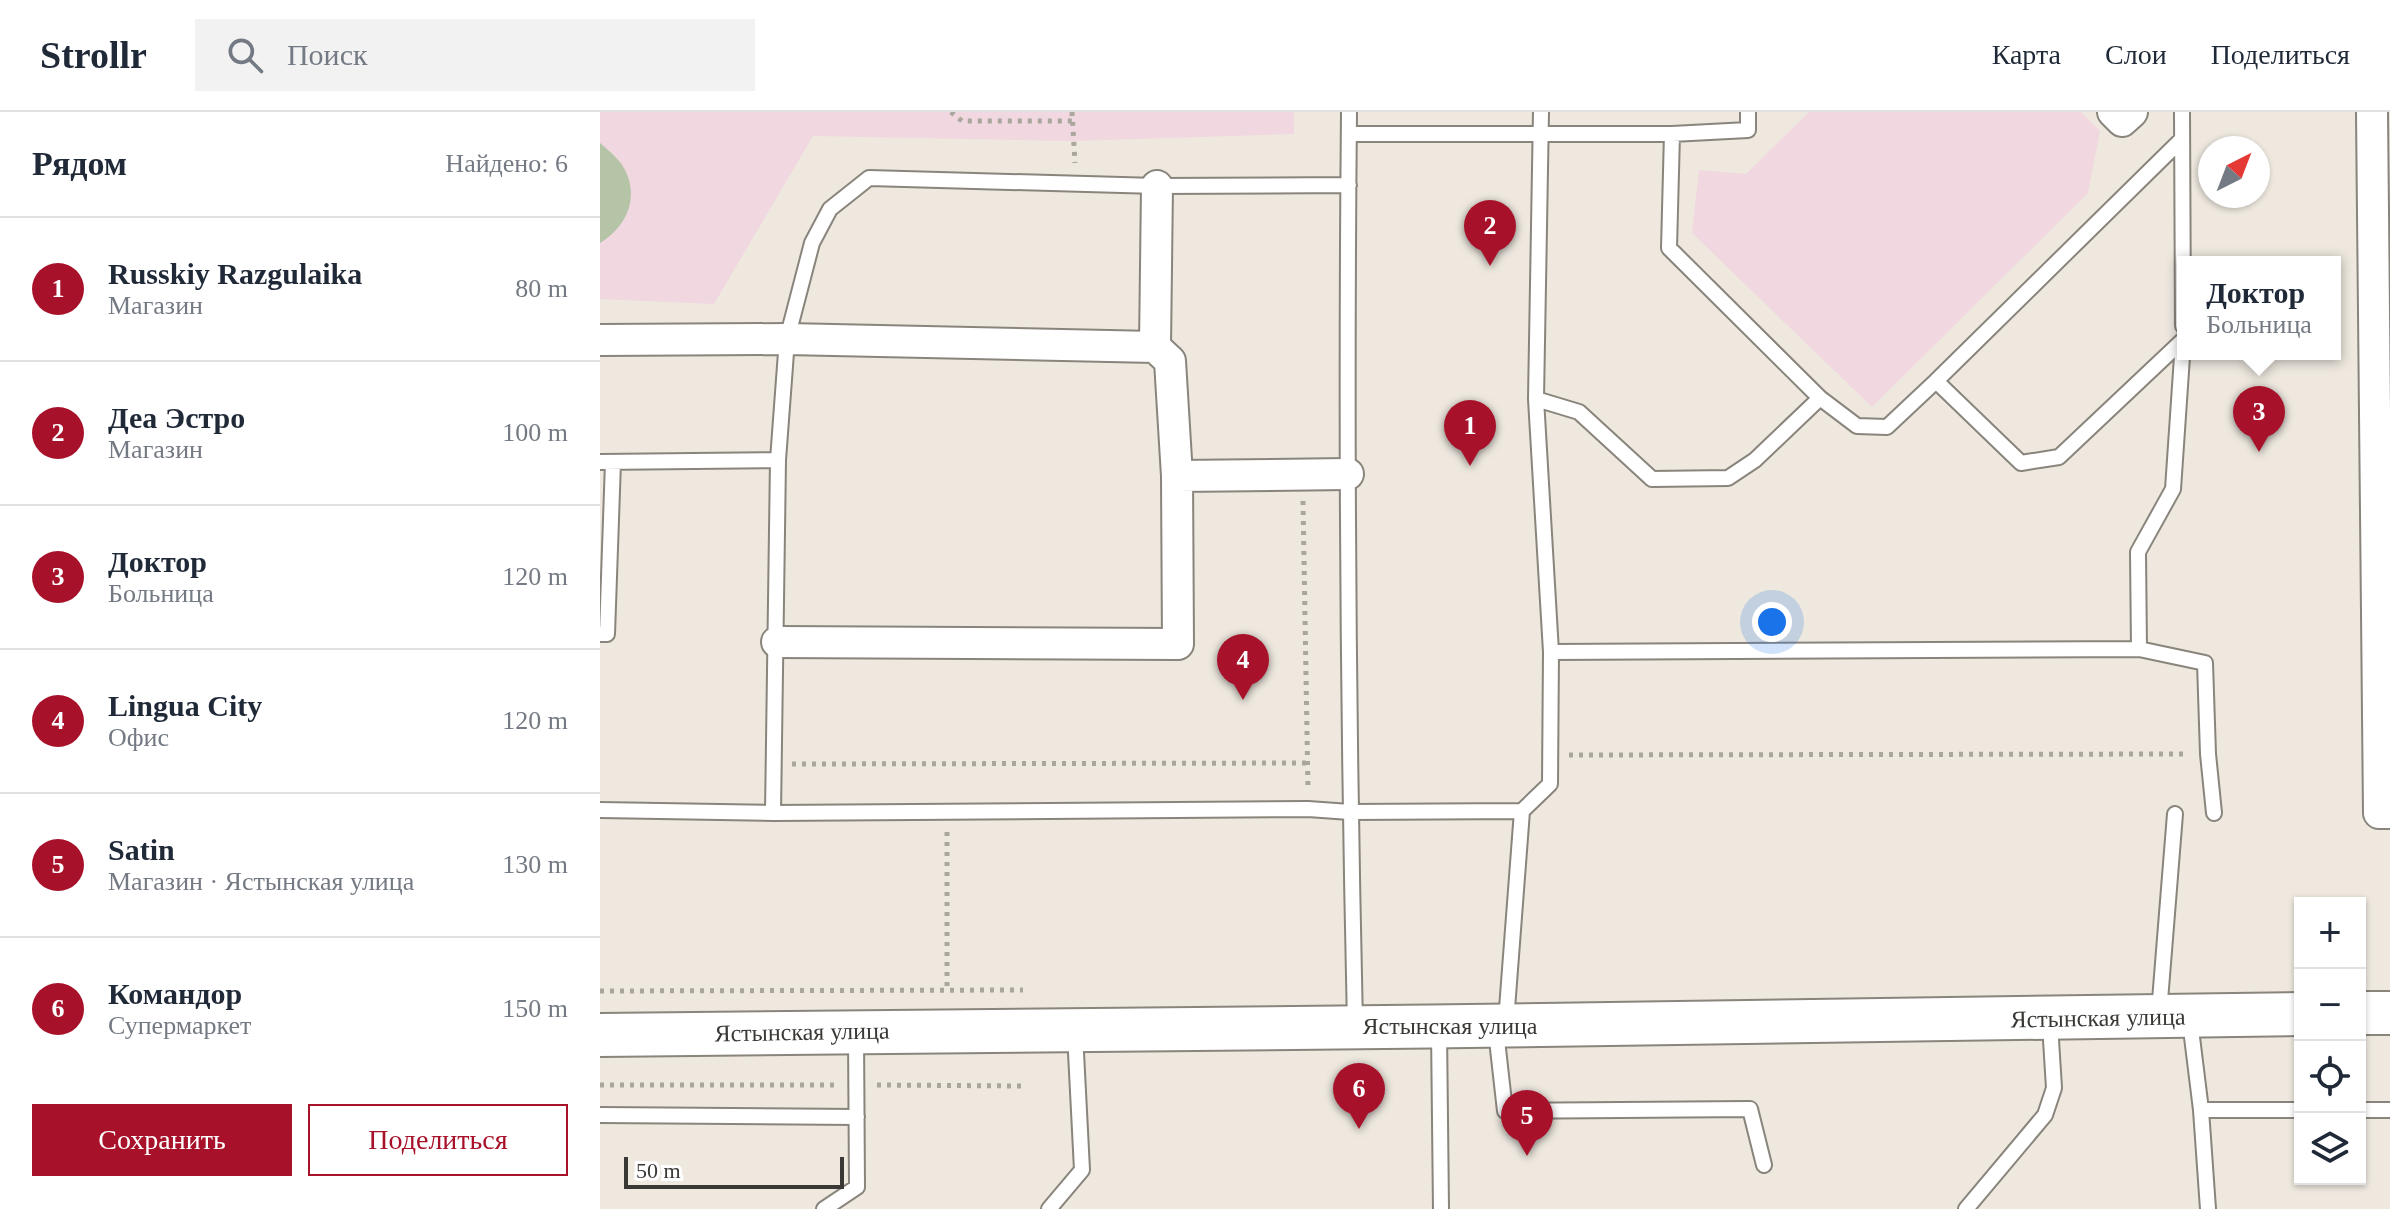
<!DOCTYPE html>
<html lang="ru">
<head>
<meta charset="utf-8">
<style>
  :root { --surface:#fff; --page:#f2f2f3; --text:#1f2937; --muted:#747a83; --line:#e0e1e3; --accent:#a8112a }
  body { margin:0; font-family:Georgia,serif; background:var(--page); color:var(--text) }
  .controls { position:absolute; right:24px; bottom:24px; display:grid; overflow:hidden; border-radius:0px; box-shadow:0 2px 6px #0004 }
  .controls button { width:72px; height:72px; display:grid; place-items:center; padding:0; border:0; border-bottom:2px solid var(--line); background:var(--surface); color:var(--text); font:40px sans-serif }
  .compass { position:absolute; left:1598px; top:24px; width:72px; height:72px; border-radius:50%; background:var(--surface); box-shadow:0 2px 6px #0004; rotate:42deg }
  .scale { position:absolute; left:24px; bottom:20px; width:220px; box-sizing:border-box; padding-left:8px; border:4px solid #3a3834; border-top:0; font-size:22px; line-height:28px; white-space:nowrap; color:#3a3834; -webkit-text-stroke:6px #fff; paint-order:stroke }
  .you { position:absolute; left:1172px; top:510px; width:28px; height:28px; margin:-20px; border:6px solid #fff; border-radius:50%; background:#1a73e8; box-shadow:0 0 0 12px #1a73e833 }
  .badge { display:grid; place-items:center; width:52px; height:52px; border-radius:50%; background:var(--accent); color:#fff; font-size:26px; font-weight:700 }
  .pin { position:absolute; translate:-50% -66px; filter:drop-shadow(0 2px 4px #0008) }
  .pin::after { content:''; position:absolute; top:42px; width:28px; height:24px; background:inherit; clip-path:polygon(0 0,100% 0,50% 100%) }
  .popup { position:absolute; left:1577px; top:144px; width:164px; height:104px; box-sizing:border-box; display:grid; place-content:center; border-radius:0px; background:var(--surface); filter:drop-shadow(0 2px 6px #0005); font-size:26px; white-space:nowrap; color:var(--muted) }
  .popup b { font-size:30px; color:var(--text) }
  .popup::after { content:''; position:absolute; left:50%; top:100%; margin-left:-16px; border:16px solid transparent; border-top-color:var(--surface) }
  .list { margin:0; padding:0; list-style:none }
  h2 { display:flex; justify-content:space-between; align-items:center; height:104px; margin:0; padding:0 32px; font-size:34px }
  h2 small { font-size:26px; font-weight:400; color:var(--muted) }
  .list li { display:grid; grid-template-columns:52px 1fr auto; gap:24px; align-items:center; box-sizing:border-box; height:144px; padding:0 32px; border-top:2px solid var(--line) }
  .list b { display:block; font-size:30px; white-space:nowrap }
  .list p { margin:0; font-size:26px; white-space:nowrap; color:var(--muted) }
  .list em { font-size:26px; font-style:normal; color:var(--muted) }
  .actions { display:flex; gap:16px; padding:24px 32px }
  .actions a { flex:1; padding:18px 0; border:2px solid var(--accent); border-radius:0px; text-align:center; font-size:28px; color:var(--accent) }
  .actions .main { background:var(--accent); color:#fff }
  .icon { flex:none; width:44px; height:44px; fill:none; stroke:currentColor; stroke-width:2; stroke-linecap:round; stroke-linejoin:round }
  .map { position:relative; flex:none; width:1790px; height:1097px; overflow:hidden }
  header { display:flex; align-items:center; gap:48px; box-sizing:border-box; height:112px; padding:0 40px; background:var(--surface); border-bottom:2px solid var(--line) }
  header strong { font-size:38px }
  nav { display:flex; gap:44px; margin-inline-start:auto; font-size:28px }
  .search { width:560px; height:72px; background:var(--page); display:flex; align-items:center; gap:20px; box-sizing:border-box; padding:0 28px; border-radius:0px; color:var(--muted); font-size:30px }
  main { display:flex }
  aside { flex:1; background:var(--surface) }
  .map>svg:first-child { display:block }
  .education { fill:#f1d7e0 }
  .green { fill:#b5c4a7 }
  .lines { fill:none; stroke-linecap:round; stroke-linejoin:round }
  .lane-casing { stroke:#89847c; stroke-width:18 }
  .street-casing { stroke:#89847c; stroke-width:34 }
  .secondary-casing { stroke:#89847c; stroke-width:46 }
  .path { stroke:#aaa69e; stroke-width:5; stroke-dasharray:4 6; stroke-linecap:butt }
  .lane { stroke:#fff; stroke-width:14 }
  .street { stroke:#fff; stroke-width:30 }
  .secondary { stroke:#fff; stroke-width:42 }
  .labels { text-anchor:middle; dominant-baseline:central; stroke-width:8; stroke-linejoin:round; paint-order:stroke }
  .street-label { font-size:24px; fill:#3a3834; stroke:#fff }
</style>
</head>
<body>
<header>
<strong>Strollr</strong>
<div class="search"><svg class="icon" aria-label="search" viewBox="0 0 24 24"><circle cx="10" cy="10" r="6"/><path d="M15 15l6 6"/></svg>Поиск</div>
<nav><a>Карта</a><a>Слои</a><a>Поделиться</a></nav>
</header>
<main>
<aside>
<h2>Рядом<small>Найдено: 6</small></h2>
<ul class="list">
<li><span class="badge">1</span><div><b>Russkiy Razgulaika</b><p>Магазин</p></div><em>80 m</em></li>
<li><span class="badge">2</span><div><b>Деа Эстро</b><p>Магазин</p></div><em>100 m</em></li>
<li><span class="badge">3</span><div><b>Доктор</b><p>Больница</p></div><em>120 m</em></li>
<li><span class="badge">4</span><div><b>Lingua City</b><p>Офис</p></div><em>120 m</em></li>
<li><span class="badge">5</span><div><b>Satin</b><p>Магазин · Ястынская улица</p></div><em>130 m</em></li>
<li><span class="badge">6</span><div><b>Командор</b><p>Супермаркет</p></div><em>150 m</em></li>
</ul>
<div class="actions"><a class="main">Сохранить</a><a>Поделиться</a></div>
</aside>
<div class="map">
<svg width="1790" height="1097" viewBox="0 0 1790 1097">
  <rect width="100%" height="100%" fill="#eee8df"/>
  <path class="education" d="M0 0H694V22L473 29 213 24 114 192 0 187Z
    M1209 0H1481L1500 19 1488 81 1272 295 1092 121 1099 58 1146 62Z"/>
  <path class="green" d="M0 31C9 39 21 48 26 60 39 88 25 116 0 131Z"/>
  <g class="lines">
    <defs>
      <path id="lane" d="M749 0C746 304 748 608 755 912
        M1582 0 1583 214
        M749 22H1072L1148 18V0
        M1072 22 1069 136 1220 286 1257 314 1287 315 1336 269 1421 351 1459 345 1583 228
        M1336 269 1581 28
        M936 287 979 300 1052 367 1128 366 1155 348 1220 286
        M0 350 178 348
        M0 522H7L13 350
        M1539 537 1538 440 1573 377 1583 230
        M951 540 1539 537 1605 551 1608 642 1614 701
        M0 698 173 701 708 697 750 700 922 699
        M173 701 178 348 187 227 212 131 230 97 269 66 557 74 749 73
        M1559 901 1575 702
        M1590 909 1601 998 1608 1097
        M906 910 922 699 950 672 951 540 936 287 941 0
        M839 918 841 1097
        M896 919 905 999 1150 997 1164 1053
        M1601 998H1700
        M1760 998H1790
        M0 1003 257 1005
        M224 1097 257 1075 256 923
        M449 1097 482 1058 475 921
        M1366 1097 1445 1003 1454 976 1450 912"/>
      <path id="street" d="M1513 0 1522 9 1532 0
        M1772 0 1779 701H1790
        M0 228 187 227 555 235 570 249 577 364 578 532 177 530
        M555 235 557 74
        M577 364 748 362"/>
      <path id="secondary" d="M1760 901H1790
        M0 923C567 916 1133 914 1700 902"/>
    </defs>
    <use href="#lane" class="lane-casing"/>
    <use href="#street" class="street-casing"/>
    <use href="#secondary" class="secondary-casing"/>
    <path class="path" d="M351 0 362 9H473
      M472 0 475 51
      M703 389 708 679
      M969 643 1587 642
      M192 652 707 651
      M347 720V879
      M0 879 423 878
      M0 973H235
      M277 973 423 974"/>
    <use href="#lane" class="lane"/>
    <use href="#street" class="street"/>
    <use href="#secondary" class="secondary"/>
  </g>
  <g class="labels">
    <g class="street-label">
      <text transform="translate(1498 906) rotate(-1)">Ястынская улица</text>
      <text x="850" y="914">Ястынская улица</text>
      <text transform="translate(202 920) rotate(-1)">Ястынская улица</text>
    </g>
  </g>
</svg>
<div class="controls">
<button>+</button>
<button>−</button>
<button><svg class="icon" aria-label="locate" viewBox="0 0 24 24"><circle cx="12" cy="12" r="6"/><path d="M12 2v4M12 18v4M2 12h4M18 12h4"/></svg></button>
<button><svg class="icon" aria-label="layers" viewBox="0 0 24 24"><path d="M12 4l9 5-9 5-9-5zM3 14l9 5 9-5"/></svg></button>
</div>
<svg class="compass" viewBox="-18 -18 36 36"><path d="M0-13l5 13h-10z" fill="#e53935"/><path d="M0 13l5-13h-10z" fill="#747a83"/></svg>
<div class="scale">50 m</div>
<div class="you"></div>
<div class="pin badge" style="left:870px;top:354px">1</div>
<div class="pin badge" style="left:890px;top:154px">2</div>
<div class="pin badge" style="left:1659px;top:340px">3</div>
<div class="popup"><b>Доктор</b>Больница</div>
<div class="pin badge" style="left:643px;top:588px">4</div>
<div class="pin badge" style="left:927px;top:1044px">5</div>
<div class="pin badge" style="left:759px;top:1017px">6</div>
</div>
</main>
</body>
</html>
